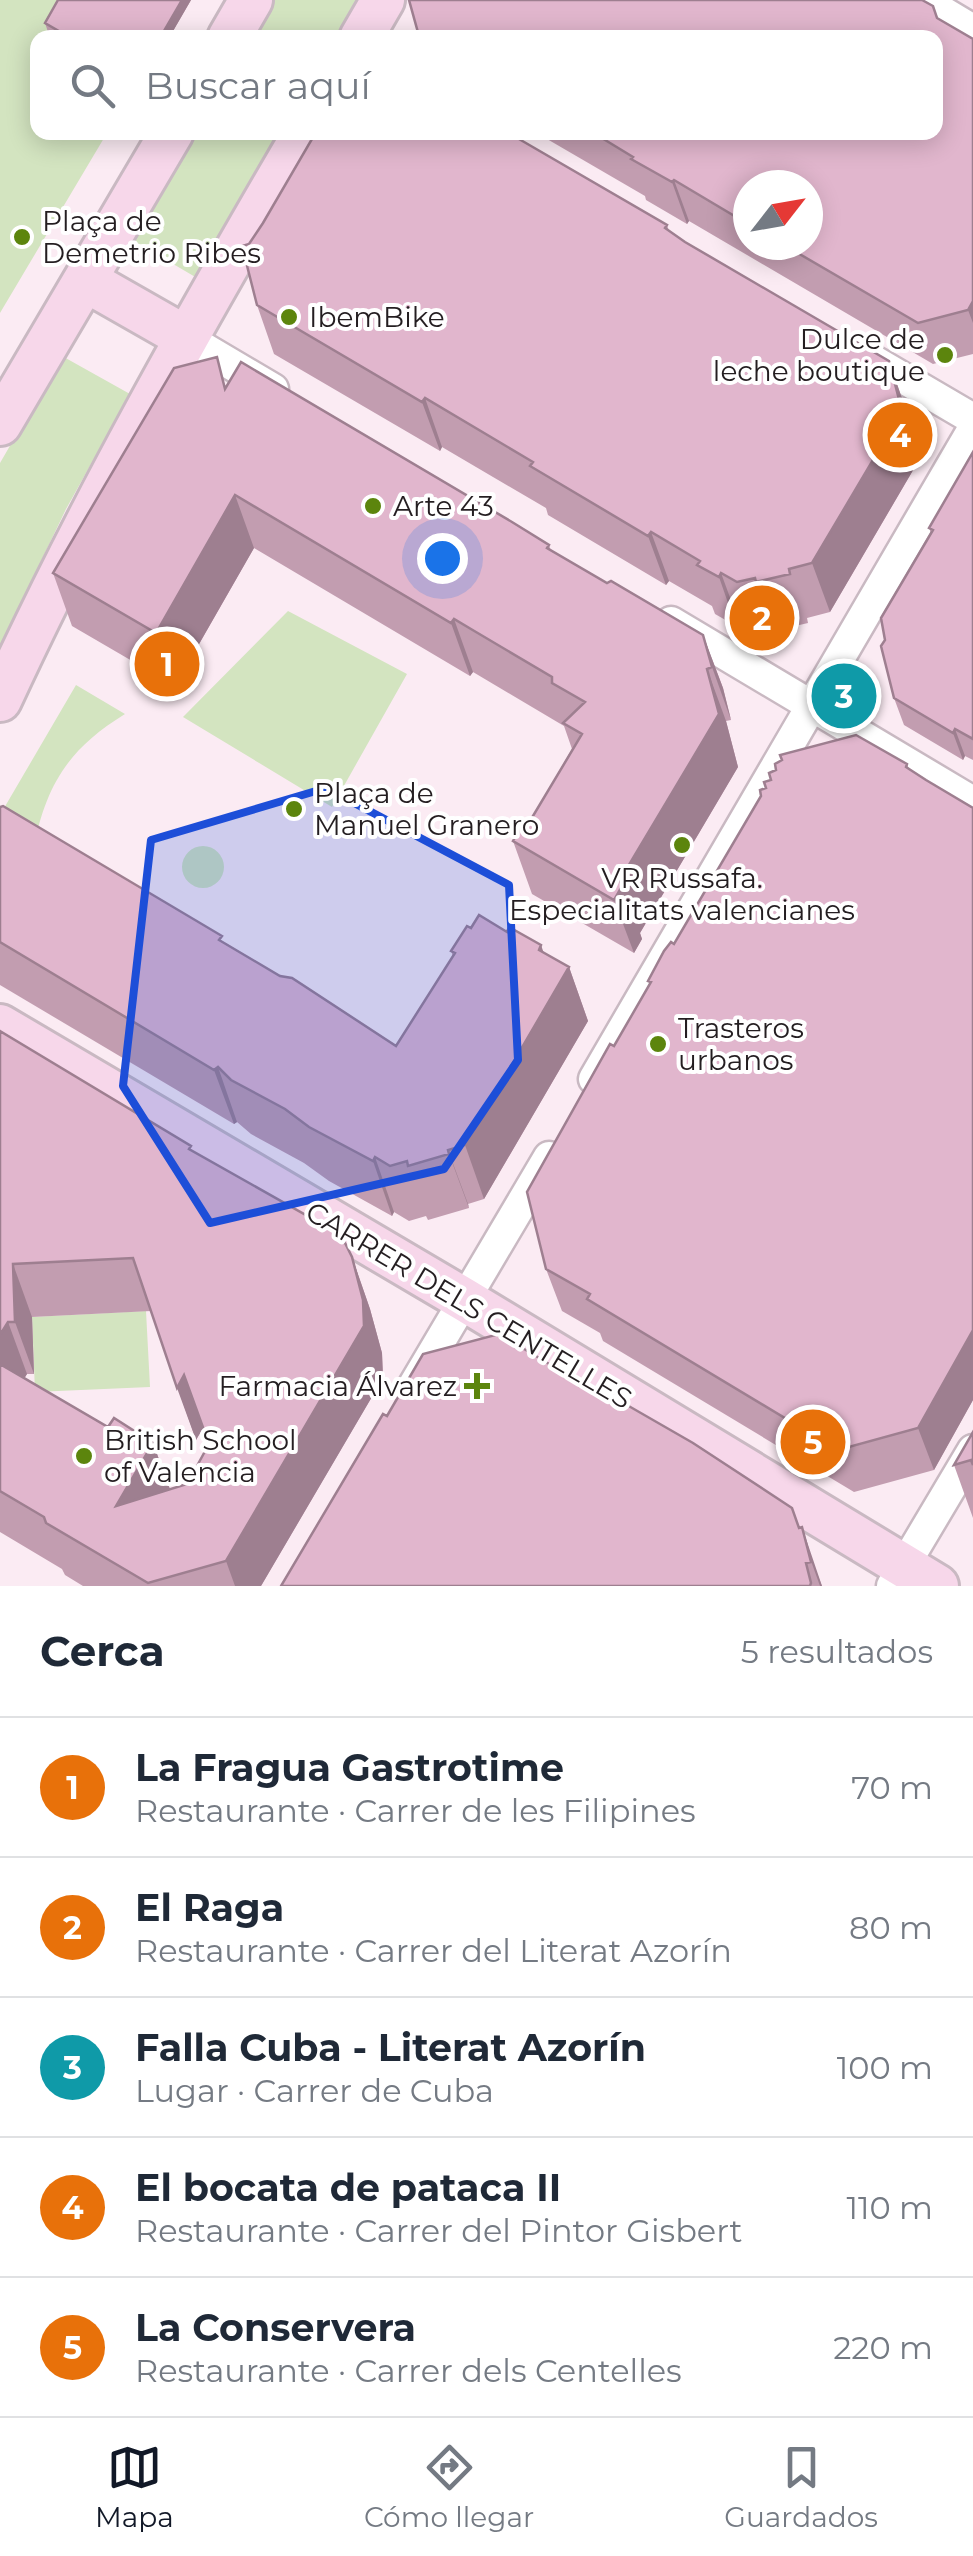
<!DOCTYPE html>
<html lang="es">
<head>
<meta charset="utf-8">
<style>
  :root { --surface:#fff; --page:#f2f2f3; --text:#1f2937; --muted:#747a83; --line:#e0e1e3; --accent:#111827 }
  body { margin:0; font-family:Montserrat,sans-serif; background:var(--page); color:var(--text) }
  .compass { position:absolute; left:733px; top:170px; width:90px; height:90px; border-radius:50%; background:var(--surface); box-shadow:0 5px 25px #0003; rotate:59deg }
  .you { position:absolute; left:442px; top:558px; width:35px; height:35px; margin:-25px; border:8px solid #fff; border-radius:50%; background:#1a73e8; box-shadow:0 0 0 15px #1a73e833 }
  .badge { display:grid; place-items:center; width:65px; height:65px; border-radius:50%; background:var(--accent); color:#fff; font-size:32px; font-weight:700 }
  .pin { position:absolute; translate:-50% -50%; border:5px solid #fff; box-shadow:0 2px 10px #0006 }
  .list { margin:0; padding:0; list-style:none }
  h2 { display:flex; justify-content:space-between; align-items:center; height:130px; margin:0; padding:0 40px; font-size:42px }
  h2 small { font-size:32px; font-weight:400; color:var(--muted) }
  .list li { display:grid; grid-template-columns:65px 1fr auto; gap:30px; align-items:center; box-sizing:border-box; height:140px; padding:0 40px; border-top:2px solid var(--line) }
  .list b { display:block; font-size:38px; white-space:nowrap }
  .list p { margin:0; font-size:32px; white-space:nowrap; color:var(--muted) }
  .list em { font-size:32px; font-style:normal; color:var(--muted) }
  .icon { flex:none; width:55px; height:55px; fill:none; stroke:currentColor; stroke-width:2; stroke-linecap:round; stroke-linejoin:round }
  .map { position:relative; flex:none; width:973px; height:1586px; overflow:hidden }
  .search { position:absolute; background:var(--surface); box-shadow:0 5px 25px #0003; left:30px; right:30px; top:30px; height:110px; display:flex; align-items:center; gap:25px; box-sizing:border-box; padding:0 35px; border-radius:20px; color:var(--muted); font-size:38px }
  .sheet { height:830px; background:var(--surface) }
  nav { display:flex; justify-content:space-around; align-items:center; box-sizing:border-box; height:140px; border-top:2px solid var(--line); background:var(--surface); font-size:28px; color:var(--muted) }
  nav a { display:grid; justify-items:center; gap:5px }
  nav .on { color:var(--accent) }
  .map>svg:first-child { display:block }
  .green { fill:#d3e4c0 }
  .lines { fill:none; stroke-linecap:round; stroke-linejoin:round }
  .street-casing { stroke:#c9b9c2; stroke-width:35 }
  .secondary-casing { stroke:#c9b9c2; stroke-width:48 }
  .street { stroke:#fff; stroke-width:30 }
  .secondary { stroke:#f7d7ea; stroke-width:42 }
  .wall { fill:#c29db0; fill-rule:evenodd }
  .shaded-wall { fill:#9e7f90 }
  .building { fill:#e1b6cd; stroke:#9e7f90; stroke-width:2.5 }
  .marked { fill:#1d4ed8; fill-opacity:0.2; stroke:#1d4ed8; stroke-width:8; stroke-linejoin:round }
  .poi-dot { fill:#5c850d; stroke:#fff; stroke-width:4 }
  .labels { text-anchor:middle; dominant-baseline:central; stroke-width:8; stroke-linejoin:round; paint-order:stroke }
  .poi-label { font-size:28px; fill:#241e21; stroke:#fff; text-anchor:start }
  .street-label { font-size:28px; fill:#241e21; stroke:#fff }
</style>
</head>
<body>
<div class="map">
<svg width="973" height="1586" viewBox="0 0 973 1586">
  <rect width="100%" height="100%" fill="#fbebf3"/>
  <path class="green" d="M0 0H191L169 37 38 38V132L107 133 0 313Z
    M275 0H359L337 37 253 38Z
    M198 133H282L197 278 134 241Z
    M62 356 130 394 66 509 0 647V463Z
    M288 611 407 674 332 807 183 717Z
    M76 685 125 714C68 749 46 785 33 850L0 815Z
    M182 867a21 21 0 1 1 42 0a21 21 0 1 1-42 0Z
    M146 1311 150 1387 35 1392 32 1317Z"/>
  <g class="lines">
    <defs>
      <path id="street" d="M923 0 973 30
        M185 337 273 389
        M857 351 973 419
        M671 622 973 802
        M594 1079 973 429
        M414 1385 549 1157
        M892 1586 973 1450"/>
      <path id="secondary" d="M229 38 251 0
        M361 38 383 0
        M85 280 185 337
        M0 424 172 132
        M0 700C90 505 196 318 305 132
        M0 1026 465 1300 937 1586"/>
    </defs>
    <use href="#street" class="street-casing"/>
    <use href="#secondary" class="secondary-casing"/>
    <use href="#street" class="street"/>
    <use href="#secondary" class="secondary"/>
  </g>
  <path class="wall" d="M58 0H191L169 38H58L48 32 45 23Z
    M409 0 937 18 973 39V354L933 364 689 221 687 224 646 200 645 196 535 132H936V38H419ZM748 185 808 245H748Z
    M667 225 669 231 685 242 889 361 906 410 919 460 830 612 807 618 808 623 774 631 772 627 755 631 739 622 736 626 715 614 712 606 669 581 666 585 548 515 546 508 442 447 440 451 274 354 257 305Z
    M227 385 549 545 551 551 607 583 703 635 723 688 731 720 726 721 738 767 640 933 642 939 634 953 532 894 513 841 527 826 572 749 564 726 473 672 470 676 254 548 175 686 72 626 53 573Z
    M973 452V760L965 756 963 760 904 725 894 698 885 640 931 533 929 528Z
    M907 764 909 769 926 780 973 808V1400L934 1470 854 1492 603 1341 600 1333 562 1311 546 1269 614 1046 650 985 648 981 674 944Z
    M0 807 396 1046 453 956 451 951 544 953 569 967 588 1021 484 1199 468 1204 469 1208 428 1220 426 1216 409 1221 394 1212 392 1216 329 1181 304 1163 251 1134 237 1122 234 1124 0 985Z
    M0 1031 192 1150 352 1257 370 1309 382 1353 383 1378 261 1586H83L65 1575 62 1569 0 1532ZM151 1311 196 1440 203 1428 209 1445 187 1484 170 1489 153 1443 108 1427 24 1378 27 1374H34L32 1317Z
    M387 1416 799 1528 822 1586H281Z
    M973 1432V1518L954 1465Z"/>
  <path class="shaded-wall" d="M182 0H191L169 38H160Z
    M674 180 689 221 687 224 672 182Z
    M973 301V323L968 310Z
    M889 361 906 410 919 460 830 612 812 563Z
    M425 398 442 447 440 451 422 402Z
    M235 495 254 548 175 686 156 633Z
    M651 532 669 581 666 585 648 536Z
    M721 573 739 622 736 626 719 577Z
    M454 619 473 672 470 676 451 623Z
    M703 635 723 688 731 720 712 667Z
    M707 669 726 721 738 767 640 933 642 939 634 953 614 900 620 880Z
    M955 729 965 756 963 760 953 733Z
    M541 945 556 988 569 967 588 1021 484 1199 465 1145Z
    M218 1067 237 1122 234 1124 214 1070Z
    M448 1150 468 1204 469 1208 449 1154Z
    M375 1157 394 1212 392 1216 373 1161Z
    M352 1257 370 1309 382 1353 383 1378 261 1586H235L226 1561Z
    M13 1264 32 1317 34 1374 15 1322Z
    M8 1322 27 1374 6 1409 0 1392V1335Z
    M973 1330V1400L934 1470 918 1428Z
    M184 1375 203 1428 196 1440 177 1388Z
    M153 1443 172 1495 116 1506Z
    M792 1508 809 1555 802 1527 822 1586H820Z"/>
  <path class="building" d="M58 0H182L160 38H71L45 23Z
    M409 0H922L933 6 937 18 973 39V301L968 310 918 323 784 245H808V185H748V224L674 180 672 182 631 159 633 157 592 132H936V38H421L419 36Z
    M316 132H507L667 225 665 228 685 242 889 361 902 411 812 563 789 569 790 574 756 582 755 578 737 582 721 573 719 577 697 565 700 561 651 532 648 536 530 466 533 462 425 398 422 402 257 305 242 246 249 244 263 223Z
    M217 357 225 389 241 362 512 522 549 545 547 548 607 583 611 581 703 635 712 667 707 669 719 714 620 880 622 886 614 900 513 841 521 827 527 826 582 734 563 723 585 702 552 683V677L476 632 454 619 451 623 235 495 156 633 53 573 174 368Z
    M973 452V739L955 729 953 733 894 698 881 646 885 640 881 618 933 530 929 528Z
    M856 735 907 764 906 767 926 780 973 808V1330L918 1428 838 1450 587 1299 590 1294 546 1269 527 1192 610 1044 614 1046 651 982 648 981 664 951 671 942 674 944 761 796 760 790 766 788 764 782 771 780 769 773 776 770 775 764 782 760 780 755Z
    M3 806 222 936 219 940 280 976 292 978 396 1046 455 953 451 951 467 926 471 928 479 915 507 932 509 927 541 945 539 950 569 967 465 1145 448 1150 449 1154 408 1166 407 1161 390 1166 375 1157 373 1161 309 1127 285 1109 231 1080 218 1067 214 1070 0 942V807Z
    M0 1031 191 1146 189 1149 341 1235 352 1257 363 1300 364 1326 226 1561 148 1583 46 1523 44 1517 0 1491V1364L108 1427 114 1418 153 1443 116 1506 187 1484 209 1444 184 1375 177 1388 133 1258 13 1264 15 1322H8L0 1335Z
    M499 1334 608 1399 610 1396 620 1401 693 1443 792 1508 799 1528 802 1527 811 1562 806 1563 811 1583 810 1586H281L383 1414 387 1416 423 1354Z
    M973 1432V1465L971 1460 954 1465Z"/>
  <path class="marked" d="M326 788 509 885 518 1060 444 1169 210 1223 123 1086 151 840Z"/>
  <g class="poi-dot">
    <circle cx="22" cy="237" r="10"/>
    <circle cx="289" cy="317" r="10"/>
    <circle cx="945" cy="355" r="10"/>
    <circle cx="373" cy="506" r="10"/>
    <circle cx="294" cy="809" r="10"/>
    <circle cx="682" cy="845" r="10"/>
    <circle cx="658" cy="1044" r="10"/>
    <path d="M472 1371h10v10h10v10h-10v10h-10v-10h-10v-10h10z"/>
    <circle cx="84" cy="1456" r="10"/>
  </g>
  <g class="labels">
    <g class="poi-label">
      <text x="42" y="221">Plaça de<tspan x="42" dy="32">Demetrio Ribes</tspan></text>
      <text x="309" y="317">IbemBike</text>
      <text x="925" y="339" text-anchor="end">Dulce de<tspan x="925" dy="32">leche boutique</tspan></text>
      <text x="393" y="506">Arte 43</text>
      <text x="314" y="793">Plaça de<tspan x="314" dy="32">Manuel Granero</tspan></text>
      <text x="682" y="878" text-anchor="middle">VR Russafa.<tspan x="682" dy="32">Especialitats valencianes</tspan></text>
      <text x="678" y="1028">Trasteros<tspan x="678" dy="32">urbanos</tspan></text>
      <text x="457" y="1386" text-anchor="end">Farmacia Álvarez</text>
      <text x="104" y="1440">British School<tspan x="104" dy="32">of Valencia</tspan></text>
    </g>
    <g class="street-label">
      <text transform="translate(469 1305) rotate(31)">CARRER DELS CENTELLES</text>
    </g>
  </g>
</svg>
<svg class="compass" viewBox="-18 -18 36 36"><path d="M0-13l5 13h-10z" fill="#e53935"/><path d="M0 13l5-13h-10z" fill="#747a83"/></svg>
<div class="you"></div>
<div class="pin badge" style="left:167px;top:664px;background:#e8710a">1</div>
<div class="pin badge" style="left:762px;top:618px;background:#e8710a">2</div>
<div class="pin badge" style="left:844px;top:696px;background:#0f9aa8">3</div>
<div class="pin badge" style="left:900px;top:435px;background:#e8710a">4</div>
<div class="pin badge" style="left:813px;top:1442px;background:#e8710a">5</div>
<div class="search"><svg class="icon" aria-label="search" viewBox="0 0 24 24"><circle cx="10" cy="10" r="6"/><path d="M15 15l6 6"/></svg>Buscar aquí</div>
</div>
<section class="sheet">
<h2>Cerca<small>5 resultados</small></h2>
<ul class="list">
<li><span class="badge" style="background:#e8710a">1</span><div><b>La Fragua Gastrotime</b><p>Restaurante · Carrer de les Filipines</p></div><em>70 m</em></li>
<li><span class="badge" style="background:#e8710a">2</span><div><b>El Raga</b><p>Restaurante · Carrer del Literat Azorín</p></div><em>80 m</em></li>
<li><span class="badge" style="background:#0f9aa8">3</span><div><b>Falla Cuba - Literat Azorín</b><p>Lugar · Carrer de Cuba</p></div><em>100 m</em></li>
<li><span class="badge" style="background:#e8710a">4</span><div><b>El bocata de pataca II</b><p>Restaurante · Carrer del Pintor Gisbert</p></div><em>110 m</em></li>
<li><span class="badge" style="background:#e8710a">5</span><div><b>La Conservera</b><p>Restaurante · Carrer dels Centelles</p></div><em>220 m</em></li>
</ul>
</section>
<nav>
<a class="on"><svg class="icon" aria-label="map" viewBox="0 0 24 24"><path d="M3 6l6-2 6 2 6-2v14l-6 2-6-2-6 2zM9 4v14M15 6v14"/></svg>Mapa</a>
<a><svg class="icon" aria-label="directions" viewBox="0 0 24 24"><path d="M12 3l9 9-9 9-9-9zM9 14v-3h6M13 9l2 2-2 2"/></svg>Cómo llegar</a>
<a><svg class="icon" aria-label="saved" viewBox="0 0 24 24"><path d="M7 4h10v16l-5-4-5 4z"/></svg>Guardados</a>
</nav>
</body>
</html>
